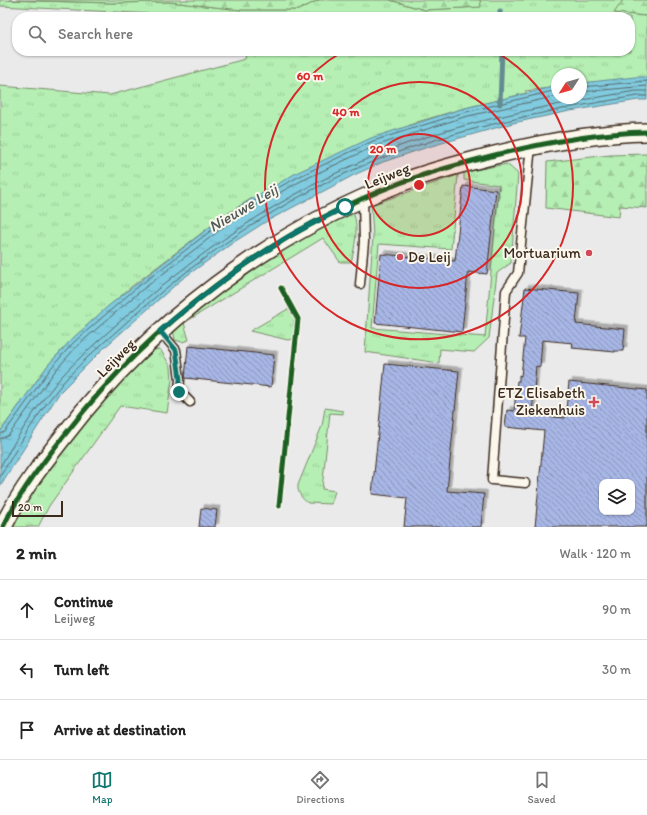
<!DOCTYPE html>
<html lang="en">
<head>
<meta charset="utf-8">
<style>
  :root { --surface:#fff; --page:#f6f6f6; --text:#222; --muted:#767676; --line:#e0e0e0; --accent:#0f766e }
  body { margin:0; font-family:Itim,sans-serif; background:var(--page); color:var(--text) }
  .controls { position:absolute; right:12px; bottom:12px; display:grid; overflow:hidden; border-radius:8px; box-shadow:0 1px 3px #0004 }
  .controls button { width:36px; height:36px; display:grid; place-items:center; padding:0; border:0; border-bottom:1px solid var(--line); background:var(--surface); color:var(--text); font:20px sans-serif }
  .compass { position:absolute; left:551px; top:68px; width:36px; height:36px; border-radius:50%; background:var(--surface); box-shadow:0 1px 3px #0004; rotate:234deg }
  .scale { position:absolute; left:12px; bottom:10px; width:51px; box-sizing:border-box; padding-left:4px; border:2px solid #3b2a1e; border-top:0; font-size:11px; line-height:14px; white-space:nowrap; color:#3b2a1e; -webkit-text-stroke:3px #fbf7ec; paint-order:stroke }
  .stop { position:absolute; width:12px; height:12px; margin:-9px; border:3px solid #0f766e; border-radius:50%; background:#fff }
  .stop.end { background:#0f766e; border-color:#fff; box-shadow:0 1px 4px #0008 }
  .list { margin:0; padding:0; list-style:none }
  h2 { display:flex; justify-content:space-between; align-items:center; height:52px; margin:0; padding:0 16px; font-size:17px }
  h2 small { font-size:13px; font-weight:400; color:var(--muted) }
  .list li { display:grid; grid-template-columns:26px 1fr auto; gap:12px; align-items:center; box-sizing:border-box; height:60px; padding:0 16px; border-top:1px solid var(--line) }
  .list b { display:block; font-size:15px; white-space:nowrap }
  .list p { margin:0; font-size:13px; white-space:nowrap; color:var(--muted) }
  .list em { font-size:13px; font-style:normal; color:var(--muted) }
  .icon { flex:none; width:22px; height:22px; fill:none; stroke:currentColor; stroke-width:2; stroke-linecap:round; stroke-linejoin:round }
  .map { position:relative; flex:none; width:647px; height:527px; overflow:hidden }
  .search { position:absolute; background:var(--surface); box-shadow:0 1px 3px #0004; left:12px; right:12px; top:12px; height:44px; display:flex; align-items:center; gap:10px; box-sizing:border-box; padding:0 14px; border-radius:16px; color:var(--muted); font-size:15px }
  .sheet { height:232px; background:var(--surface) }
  nav { display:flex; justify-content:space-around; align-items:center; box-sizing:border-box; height:56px; border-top:1px solid var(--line); background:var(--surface); font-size:11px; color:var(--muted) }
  nav a { display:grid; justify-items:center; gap:2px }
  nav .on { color:var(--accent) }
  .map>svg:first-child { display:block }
  .grass { fill:url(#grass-tufts); stroke:#788c68 }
  .forest { fill:url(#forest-firs); stroke:#788c68 }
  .water { fill:url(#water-ripples); stroke:#648b92 }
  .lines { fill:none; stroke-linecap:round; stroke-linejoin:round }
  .shore { stroke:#576a6b; stroke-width:1 }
  .stream { stroke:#648b92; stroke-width:5 }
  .building { fill:url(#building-back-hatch); stroke:#3b2a1e; fill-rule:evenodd; filter:url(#shadow) }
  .lane-casing { stroke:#3b2a1e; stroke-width:11 }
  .street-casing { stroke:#3b2a1e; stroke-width:20 }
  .lane { stroke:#fbf7ec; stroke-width:8 }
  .street { stroke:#fbf7ec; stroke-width:17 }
  .cycleway-casing { stroke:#fbf7ec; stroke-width:8 }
  .cycleway { stroke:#1b5e20; stroke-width:5 }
  .route { stroke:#0f766e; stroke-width:5 }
  .ring { fill:none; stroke:#d62828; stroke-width:2 }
  .poi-dot { fill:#d1495b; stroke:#fbf7ec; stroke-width:1.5 }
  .labels { text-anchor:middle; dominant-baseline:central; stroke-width:4; stroke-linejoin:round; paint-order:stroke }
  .street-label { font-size:15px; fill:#3b2a1e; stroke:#fbf7ec }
  .poi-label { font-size:15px; fill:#3b2a1e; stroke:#fbf7ec; text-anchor:end }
  .water-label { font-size:16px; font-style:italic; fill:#505a58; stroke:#fbf7ec }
  .centre { fill:#d62828; stroke:#fbf7ec; stroke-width:2 }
  .ring-label { font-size:12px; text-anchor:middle; font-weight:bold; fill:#d62828; stroke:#fbf7ec; stroke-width:4; stroke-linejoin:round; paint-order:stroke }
</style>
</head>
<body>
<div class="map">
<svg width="647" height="527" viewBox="0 0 647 527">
  <defs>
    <pattern id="grass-tufts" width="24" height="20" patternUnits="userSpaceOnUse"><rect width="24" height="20" fill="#b5efb3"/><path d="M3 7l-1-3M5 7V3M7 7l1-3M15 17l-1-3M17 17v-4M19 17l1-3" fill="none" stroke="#9dcd9a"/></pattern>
    <pattern id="forest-firs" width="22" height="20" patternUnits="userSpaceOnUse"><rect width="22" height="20" fill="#b5efb3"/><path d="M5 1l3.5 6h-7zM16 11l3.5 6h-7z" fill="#9dcd9a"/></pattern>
    <pattern id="water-ripples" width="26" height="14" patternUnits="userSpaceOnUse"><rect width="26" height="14" fill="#80cbdf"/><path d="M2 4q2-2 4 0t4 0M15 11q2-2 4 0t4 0" fill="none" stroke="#70aebf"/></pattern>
    <pattern id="building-back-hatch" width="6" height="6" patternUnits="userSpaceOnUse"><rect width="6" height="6" fill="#a7b6e5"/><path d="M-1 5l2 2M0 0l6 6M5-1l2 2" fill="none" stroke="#8994b9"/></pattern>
    <filter id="shadow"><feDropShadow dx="3.5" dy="-3.5" stdDeviation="0" flood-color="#0004"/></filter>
  </defs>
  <rect width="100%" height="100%" fill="#eaeaeb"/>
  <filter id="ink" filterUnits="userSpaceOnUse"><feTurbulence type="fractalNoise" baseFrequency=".025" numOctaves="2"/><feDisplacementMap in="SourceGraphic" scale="8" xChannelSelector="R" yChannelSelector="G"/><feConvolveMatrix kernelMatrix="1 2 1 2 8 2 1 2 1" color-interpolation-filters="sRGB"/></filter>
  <g filter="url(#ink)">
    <path class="grass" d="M0 0 112 3 170 2 241 10H298L319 0H390L425 10 480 7V0H623L615 13 647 16V78L581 84V74H557V87L525 91 527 93 461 109 417 122 252 198 224 216 132 286 72 339 48 365 0 432V86L110 95 245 59 247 51H630V17H210L0 6Z
      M507 164 518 174 511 263 497 273 489 338 474 352 440 349 439 363 365 352 373 236 371 205 458 175 451 249 379 244 372 328 485 337 499 185 464 180V172Z
      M353 212C359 225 355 248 351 262H340L323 238 184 323 189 340 182 342 175 340 173 329 261 260Z
      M288 309 294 319 293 339 288 340 250 331Z
      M160 349 171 367 172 380 167 413 120 406 49 506 38 527H12L40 478 88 415 150 350Z
      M325 408 343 411V414L330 413 322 489 335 491 331 504 308 503C302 499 297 492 298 485L322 426Z"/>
    <path class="forest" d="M9 0H319L298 10H241L170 2 112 3Z
      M390 0H480L481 7 425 10Z
      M623 0H647V16L614 13Z
      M647 154V208L620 206 619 217 546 208 547 162 610 155Z"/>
    <path class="water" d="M635 77H647V100H638L570 111 513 123 428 147 383 162 354 175 267 221 234 242 182 279 105 347 60 392 0 486V432L48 365 72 339 107 307 224 216 296 173 371 138 461 109 557 86V98H581V83Z"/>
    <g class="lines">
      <path class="shore" d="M581 87 647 81
        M581 92 647 86
        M0 434 5 432 51 368 74 342 135 289 226 219 254 201 298 177 373 141 462 113 557 90
        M0 439 9 435 55 371 78 345 138 293 229 223 257 205 301 181 375 146 464 117 557 96
        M0 467C14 442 35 409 53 387 69 366 96 343 116 325 194 255 281 194 379 154 461 121 549 105 636 91H647
        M0 477C16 449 37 415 57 390 73 369 100 346 120 328 197 258 284 196 382 158 464 127 550 110 637 96H647"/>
      <path class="stream" d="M500 11V17
        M500 104 502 51"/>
    </g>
    <path class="building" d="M463 186 496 190 487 274 468 272 462 332 375 323 381 254 455 261Z
      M525 288 579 293 576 324 625 329 623 351H615V352L572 348 573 343 542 340 540 367 536 366 532 415 565 418 569 382 647 390V527H535L544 431 505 427 507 410 514 411 517 381H519V375L521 376 525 338H519ZM602 482H632V512H602Z
      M188 346 274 355 271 387 185 378Z
      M385 364 459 371 447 491 484 494 481 527H404L407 498 372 494Z
      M201 508 217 510 215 527H199Z"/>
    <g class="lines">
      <defs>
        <path id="lane" d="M360 284 364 242 363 199
          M160 331 176 350 180 379 179 391 190 402
          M525 483 492 480 506 291 518 273 531 146"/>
        <path id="street" d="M3 527C19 493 44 461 67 432 151 323 271 232 400 183 429 172 460 164 491 156 542 143 594 133 647 132"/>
      </defs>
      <use href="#lane" class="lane-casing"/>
      <use href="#street" class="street-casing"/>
      <use href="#lane" class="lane"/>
      <use href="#street" class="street"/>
      <defs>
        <path id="cycleway" d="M279 506 298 319 281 288
          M3 527C19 493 44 461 67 432 151 323 271 232 400 183 429 172 460 164 491 156 542 143 594 133 647 132"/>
      </defs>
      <use href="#cycleway" class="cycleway-casing"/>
      <use href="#cycleway" class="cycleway"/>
    </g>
  </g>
  <g class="lines" filter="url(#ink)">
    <path class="route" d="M179 392 180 379 176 350 160 331C200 297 243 264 288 237 306 226 326 217 345 207"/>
  </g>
  <circle cx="419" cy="185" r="51" fill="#d62828" fill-opacity=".12"/>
  <g class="ring">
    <circle cx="419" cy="185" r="51"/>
    <circle cx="419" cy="185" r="103"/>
    <path d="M496 52A154 154 0 1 1 342 52"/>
  </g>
  <g class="poi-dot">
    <circle cx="589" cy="253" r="4"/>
    <circle cx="400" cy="257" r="4"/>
    <path d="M592 396h4v4h4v4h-4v4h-4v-4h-4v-4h4z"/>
  </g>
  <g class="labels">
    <g class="street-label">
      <text transform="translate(387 176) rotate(-22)">Leijweg</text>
      <text transform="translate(116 358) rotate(-45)">Leijweg</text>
    </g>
    <g class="poi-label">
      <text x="581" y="253">Mortuarium</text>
      <text x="408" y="257" text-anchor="start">De Leij</text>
      <text x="585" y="393">ETZ Elisabeth<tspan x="585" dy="17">Ziekenhuis</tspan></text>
    </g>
    <g class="water-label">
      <text transform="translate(243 208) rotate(-31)">Nieuwe Leij</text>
    </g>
  </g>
  <circle cx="419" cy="185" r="6" class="centre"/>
  <g class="ring-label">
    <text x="310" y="80">60 m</text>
    <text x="346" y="116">40 m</text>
    <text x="383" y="153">20 m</text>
  </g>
</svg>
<div class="controls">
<button><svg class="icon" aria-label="layers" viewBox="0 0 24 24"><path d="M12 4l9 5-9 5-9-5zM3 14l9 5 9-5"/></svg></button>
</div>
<svg class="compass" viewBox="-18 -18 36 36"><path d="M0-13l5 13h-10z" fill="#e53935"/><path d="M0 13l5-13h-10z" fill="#767676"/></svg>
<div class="scale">20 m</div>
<div class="stop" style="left:345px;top:207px"></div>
<div class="stop end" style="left:179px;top:392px"></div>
<div class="search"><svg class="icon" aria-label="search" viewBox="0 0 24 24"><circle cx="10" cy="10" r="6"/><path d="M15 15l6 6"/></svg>Search here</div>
</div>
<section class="sheet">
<h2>2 min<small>Walk · 120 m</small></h2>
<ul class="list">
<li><svg class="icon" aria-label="ahead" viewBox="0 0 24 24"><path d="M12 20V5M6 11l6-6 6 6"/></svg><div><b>Continue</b><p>Leijweg</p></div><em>90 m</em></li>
<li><svg class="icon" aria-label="left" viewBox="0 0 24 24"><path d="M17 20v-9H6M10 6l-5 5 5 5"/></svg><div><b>Turn left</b></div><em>30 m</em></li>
<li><svg class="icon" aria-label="arrive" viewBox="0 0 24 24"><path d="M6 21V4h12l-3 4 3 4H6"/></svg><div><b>Arrive at destination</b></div></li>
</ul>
</section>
<nav>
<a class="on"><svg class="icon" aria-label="map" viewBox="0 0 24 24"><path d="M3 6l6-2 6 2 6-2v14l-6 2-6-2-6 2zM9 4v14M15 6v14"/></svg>Map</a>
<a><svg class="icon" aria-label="directions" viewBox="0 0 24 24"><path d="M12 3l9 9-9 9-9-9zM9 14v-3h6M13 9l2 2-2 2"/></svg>Directions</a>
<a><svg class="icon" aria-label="saved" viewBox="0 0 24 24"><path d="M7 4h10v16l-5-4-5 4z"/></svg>Saved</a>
</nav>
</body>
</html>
